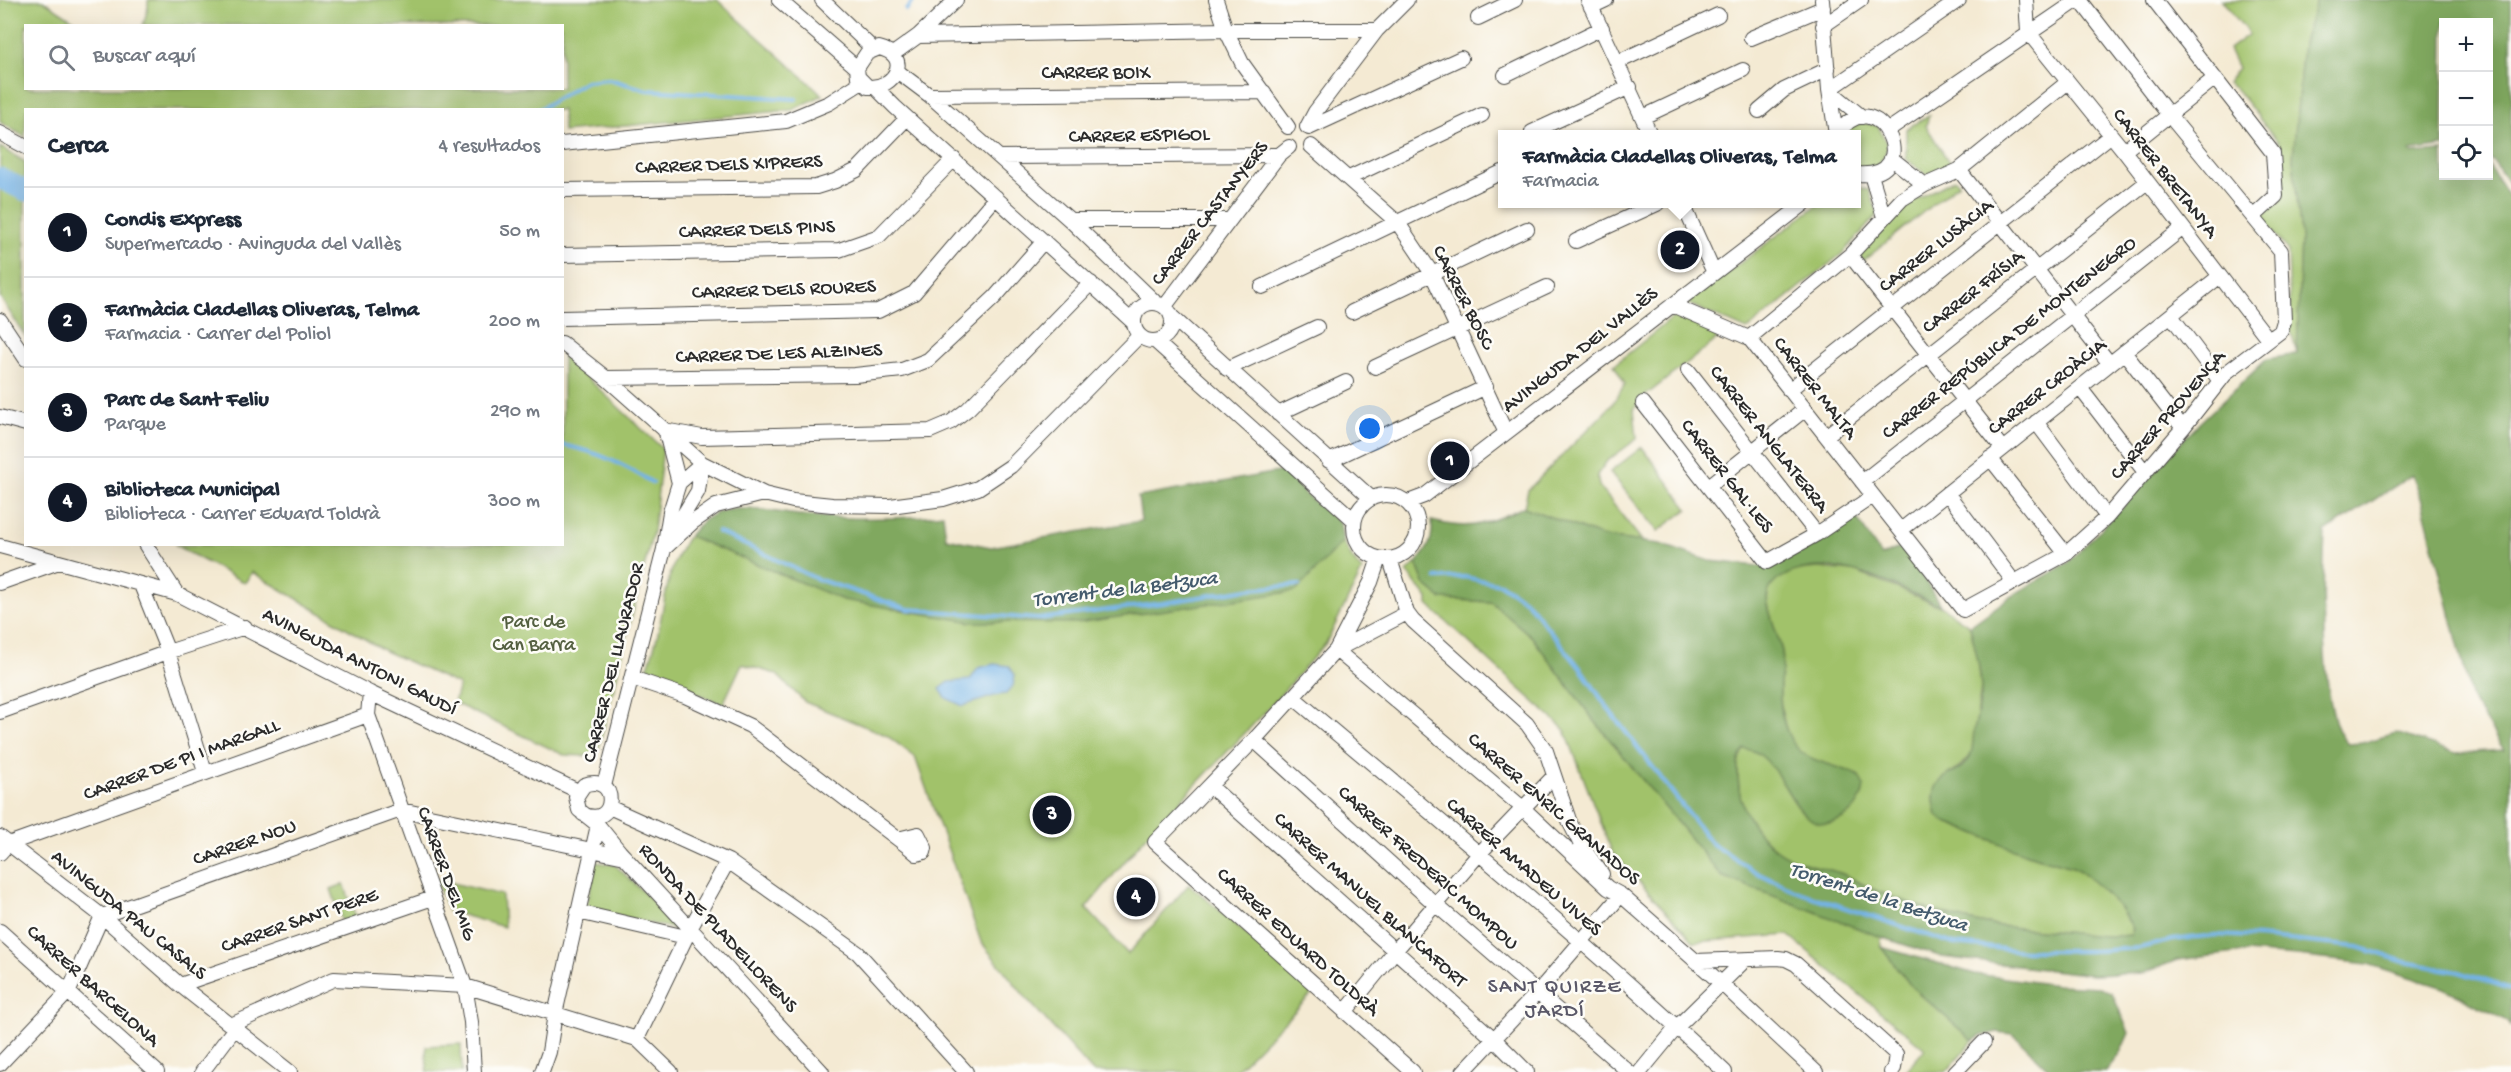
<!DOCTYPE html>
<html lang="es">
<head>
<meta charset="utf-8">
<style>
  :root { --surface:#fff; --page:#f2f2f3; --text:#1f2937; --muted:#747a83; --line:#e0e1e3; --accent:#111827 }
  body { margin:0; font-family:"Gochi Hand",sans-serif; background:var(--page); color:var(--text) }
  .controls { position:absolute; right:18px; top:18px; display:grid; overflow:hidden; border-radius:0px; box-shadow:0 6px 24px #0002 }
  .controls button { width:54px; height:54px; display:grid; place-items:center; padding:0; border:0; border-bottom:2px solid var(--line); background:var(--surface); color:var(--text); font:30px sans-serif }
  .you { position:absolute; left:1370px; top:429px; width:21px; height:21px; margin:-15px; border:4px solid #fff; border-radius:50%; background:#1a73e8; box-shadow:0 0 0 9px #1a73e833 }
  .badge { display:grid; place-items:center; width:39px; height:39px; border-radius:50%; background:var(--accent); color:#fff; font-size:20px; font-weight:700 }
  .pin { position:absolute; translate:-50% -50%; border:3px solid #fff; box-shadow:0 2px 6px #0006 }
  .popup { position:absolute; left:1498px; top:130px; width:363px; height:78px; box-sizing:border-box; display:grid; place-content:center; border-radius:0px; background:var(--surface); filter:drop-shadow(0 2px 4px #0005); font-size:20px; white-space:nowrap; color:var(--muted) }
  .popup b { font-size:22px; color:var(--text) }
  .popup::after { content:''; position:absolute; left:50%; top:100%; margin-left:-12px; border:12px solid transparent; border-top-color:var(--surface) }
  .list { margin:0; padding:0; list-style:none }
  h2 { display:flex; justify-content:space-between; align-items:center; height:78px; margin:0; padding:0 24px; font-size:26px }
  h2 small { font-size:20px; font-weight:400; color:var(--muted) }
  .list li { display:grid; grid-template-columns:39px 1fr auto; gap:18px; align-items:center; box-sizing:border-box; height:90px; padding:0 24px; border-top:2px solid var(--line) }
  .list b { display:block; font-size:22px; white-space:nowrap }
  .list p { margin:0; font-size:20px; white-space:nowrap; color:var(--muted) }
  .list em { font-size:20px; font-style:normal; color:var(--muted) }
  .icon { flex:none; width:33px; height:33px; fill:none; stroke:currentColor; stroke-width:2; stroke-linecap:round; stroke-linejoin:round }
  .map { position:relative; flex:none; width:2511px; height:1072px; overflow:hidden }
  .search { position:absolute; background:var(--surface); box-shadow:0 6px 24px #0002; left:24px; top:24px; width:540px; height:66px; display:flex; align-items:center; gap:15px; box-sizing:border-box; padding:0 21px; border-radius:0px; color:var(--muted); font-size:22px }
  .panel { position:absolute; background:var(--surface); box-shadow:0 6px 24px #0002; left:24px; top:108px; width:540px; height:438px; border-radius:0px }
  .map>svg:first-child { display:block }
  .green { fill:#a1c26b; stroke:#66764b; stroke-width:1.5 }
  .forest { fill:#80a85f; stroke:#566a45; stroke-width:1.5; fill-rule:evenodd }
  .water { fill:#73b3e7; stroke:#4f6f89; stroke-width:1.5 }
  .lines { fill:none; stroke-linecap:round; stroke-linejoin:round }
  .stream { stroke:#73b3e7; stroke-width:4 }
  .river { stroke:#73b3e7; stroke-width:21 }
  .minor-casing { stroke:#494844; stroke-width:16 }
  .minor { stroke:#fff; stroke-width:14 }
  .labels { text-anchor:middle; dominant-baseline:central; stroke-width:5; stroke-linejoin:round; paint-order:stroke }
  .street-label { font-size:20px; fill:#2b2b2b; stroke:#fdfcf7 }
  .park-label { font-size:20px; fill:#546041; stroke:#fdfcf7 }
  .water-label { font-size:21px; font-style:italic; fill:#445b6d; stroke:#fdfcf7 }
  .neighbourhood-label { font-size:21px; letter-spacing:1.5px; fill:#5a5868; stroke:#fdfcf7 }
</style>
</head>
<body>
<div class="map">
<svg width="2511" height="1072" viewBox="0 0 2511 1072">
  <rect width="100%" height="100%" fill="#fdfcf7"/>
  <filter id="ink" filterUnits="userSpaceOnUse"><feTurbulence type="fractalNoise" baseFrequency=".0167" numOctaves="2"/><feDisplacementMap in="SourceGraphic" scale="12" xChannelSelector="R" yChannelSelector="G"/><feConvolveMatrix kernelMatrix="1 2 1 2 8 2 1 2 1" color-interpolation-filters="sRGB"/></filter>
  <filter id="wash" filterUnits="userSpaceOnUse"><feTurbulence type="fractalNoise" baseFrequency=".008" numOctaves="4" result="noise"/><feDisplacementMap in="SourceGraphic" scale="24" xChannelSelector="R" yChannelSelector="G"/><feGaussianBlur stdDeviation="1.35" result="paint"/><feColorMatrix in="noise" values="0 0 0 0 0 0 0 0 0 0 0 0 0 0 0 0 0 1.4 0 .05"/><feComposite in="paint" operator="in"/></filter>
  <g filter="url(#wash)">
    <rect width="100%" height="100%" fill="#f4ead3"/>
    <path class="green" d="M0 0H43L81 25 26 26V88H562V26L143 25 148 8V0H717L823 95 792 110 563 132 562 110H26L25 137 0 122Z
      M2222 0H2317L2303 43 2293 159 2301 237 2297 354 2291 332 2288 251 2260 216 2283 198 2279 143 2237 90 2227 83 2238 68 2229 49 2249 34Z
      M1929 115 1926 126 1951 165 1927 175 1906 159V129Z
      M1863 122 1878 126 1888 146C1881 167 1879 167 1857 170V134H1842L1848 127Z
      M0 147 25 162V336L0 297Z
      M1955 179 1959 183 1863 261 1859 253 1906 205Z
      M1857 187 1869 190 1878 214 1844 252 1747 330 1687 303 1819 204H1857Z
      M1676 315 1725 333 1640 400 1634 409 1637 439 1607 461 1597 475 1599 486 1643 542 1603 537 1524 507 1528 490 1611 406 1625 384 1614 365Z
      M563 355 663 449 653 532 598 752 584 756 564 755 454 703 459 685 385 651 252 572 245 583 175 545 562 544Z
      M1642 447 1688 509 1658 531 1610 472Z
      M689 536 843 600 1296 591 1343 541 1352 558 1362 571 1326 643 1268 709 1141 842 1086 908 1128 954 1189 884 1314 992 1234 1072H1093L1027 999 981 942 915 757 886 735 805 702 776 674 742 664 723 704 646 673C651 658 656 643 659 628 666 594 668 565 689 536Z
      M1416 563 1425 585 1442 599 1491 602 1532 637 1593 719 1721 875 1881 937V947L1912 987 1973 1041 1946 1072H1905L1925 1049 1788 935 1694 942 1612 852 1565 730 1428 605V599L1407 572Z
      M1818 568 1853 571 1899 589 1942 607 1970 626 1978 659 1981 687 1972 753C1964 770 1932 777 1934 799 1934 806 1941 815 1944 821L2027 854 2073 867 2087 875 2120 908 2133 928 2131 935C2104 938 2089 935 2063 932 2027 929 1990 927 1955 917 1929 910 1902 901 1877 891 1864 886 1853 878 1840 873 1820 866 1798 864 1780 852 1759 838 1742 813 1739 789 1738 774 1735 762 1743 749 1787 750 1786 835 1836 821 1850 817 1858 805 1863 792L1859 776C1839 765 1809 765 1794 745 1783 729 1779 702 1780 683 1781 672 1784 662 1782 651 1778 635 1763 603 1769 589 1778 572 1801 569 1818 568Z
      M596 862 615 865 684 931 586 909Z
      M436 879 502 895 504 927 448 911Z
      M344 884 357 920 343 924 331 889Z
      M461 1044 462 1072H427L426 1046Z"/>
    <path class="forest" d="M2317 0H2511V187L2494 162 2489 159 2488 22H2444L2443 146 2410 151 2412 153 2443 151 2444 176H2488L2489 166 2511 201V1026L2507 1021 2444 988 2368 964 2297 956 2245 952 2177 960 2144 973 2093 975 1942 957 1881 937 1721 876 1593 719 1532 637 1491 602 1442 599 1425 585 1416 563C1429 549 1433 540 1432 521 1474 532 1486 523 1524 507L1603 537 1660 544 1710 561 1769 567 1855 516 1882 556 1904 545 1940 605C1894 587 1833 550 1784 576 1776 580 1769 587 1767 596 1765 605 1780 639 1782 653 1784 664 1781 674 1780 684 1779 710 1784 744 1809 757 1825 765 1843 767 1859 776L1864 786C1862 799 1856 810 1844 817 1793 850 1786 750 1744 749 1735 762 1738 774 1739 789 1742 813 1759 838 1780 852 1798 864 1820 866 1840 873 1853 878 1864 886 1877 891 1902 901 1929 910 1955 917 1990 927 2027 929 2063 932 2089 934 2104 938 2131 935L2133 928 2120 908 2087 875 2073 867 2027 854 1944 821 1937 816C1923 767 1963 780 1971 754 1973 747 1973 738 1974 731 1976 719 1980 707 1981 695 1982 672 1975 648 1970 626L2010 597 2068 563 2136 493 2192 430 2267 359 2297 354 2301 237 2293 159 2303 43ZM2412 475 2421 498 2472 700 2504 750 2456 753 2396 733 2362 743 2348 744C2318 719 2323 574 2325 532Z
      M1283 471 1306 495 1340 523 1343 541 1296 591 1077 623 972 622 843 600 689 536C696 527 705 517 717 513 745 504 771 512 799 515 845 519 898 520 943 514L946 538 991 547 1141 521 1138 497Z
      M1881 947 1975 974 2057 985 2100 987 2112 993 2129 1033 2121 1051 2106 1072H2052L2013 1034 1997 1032 1981 1036 1973 1041 1912 987Z"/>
    <path class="water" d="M994 664 1009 666 1015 675 1013 686 1006 694 997 695 963 706 946 698 940 689 949 682 970 680 978 668Z"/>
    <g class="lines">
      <path class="stream" d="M906 10 914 0
        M538 110 586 81 609 79 647 90 796 99
        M562 445C597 451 624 465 653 483
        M718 532 817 579 908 609 1038 619 1163 603 1248 589 1300 585
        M1436 578 1464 577 1500 584 1526 601 1581 669 1609 710 1711 843 1757 873 1801 893 1954 944 2025 951H2094L2139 948 2173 940 2216 935 2258 937 2358 947 2405 962 2459 972 2511 989"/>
      <path class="river" d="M0 178 26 191"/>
    </g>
  </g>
  <g filter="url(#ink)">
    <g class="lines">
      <defs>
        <path id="minor" d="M779 0 857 68
          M822 0 873 49
          M1216 0 1226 30 1242 63 1288 127
          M1588 0 1650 134
          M1822 0 1829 90 1836 134
          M2026 0 2028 32 2124 151 2269 340
          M2154 0 2273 153 2276 196 2253 217
          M1591 7 1606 0
          M1478 18 1515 0
          M1823 26 1861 0
          M918 36 1226 30H1377
          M1751 38 1823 8
          M879 48C913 56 895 89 868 87L858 77 857 68 867 53Z
          M893 54 918 36 956 0
          M1618 62 1718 15
          M897 71 929 95 1070 220 1155 302
          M1505 75 1602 28
          M875 87 895 107 1133 322
          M1829 90 1959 0
          M1829 90 1862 117
          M929 95 1264 92
          M1759 111 1784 90 1828 69
          M1643 117 1743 70
          M1307 127 1315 112 1377 30 1407 0
          M1309 128 1461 58
          M1888 130 2078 0
          M1532 132 1630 87
          M0 133 26 147
          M1838 134C1876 76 1929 180 1857 174
          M562 144 786 121 829 103 862 82
          M1311 146 1398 223 1431 272 1506 433
          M2124 151 2215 78
          M999 157 1279 155
          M1891 158 1925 185
          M1959 170 2110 364
          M1871 175 1884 217
          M1349 178 1482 115
          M562 190 816 187 835 181 857 170 907 118
          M1683 204 1714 273
          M1070 220H1230
          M1576 241 1657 204
          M562 255 839 250 879 236 954 159
          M1850 255 2002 448
          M1262 287 1502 172
          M1134 322a19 19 0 1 1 38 0a19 19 0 1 1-38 0Z
          M1672 305 1749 338 1963 610 2066 554 2107 517 2183 428 2227 372 2281 331 2284 321 2281 251 2169 115 2080 0
          M1165 306 1279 155 1289 147
          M1352 312 1527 229
          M1171 316 1371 498
          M2172 317 2220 381
          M562 318 878 311 914 293 996 197
          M0 320 26 359
          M1749 338 1850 255 1902 199 1925 185 1959 170 2068 82
          M1155 341 1354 520
          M562 343 606 378 702 463 764 494 793 501 832 505 890 506 943 499 978 488 1011 466 1139 336
          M2124 352 2183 428
          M1375 367 1547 287
          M1227 369 1317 327
          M1688 370 1817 534
          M606 378 855 375 902 370 928 360 995 297 1044 241
          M2080 388 2145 472
          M1789 390 2110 136
          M1643 403 1767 562 1817 534 1873 496
          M1278 414 1346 382
          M0 417 26 424
          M2036 422 2107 517
          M664 430 702 437 930 431 951 422 968 409 1091 283
          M666 433 679 483
          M1826 436 2147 182
          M1990 458 2066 554
          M1329 461 1486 387
          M1862 482 2183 228
          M1709 486 1804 410
          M1947 493 2014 582
          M1354 527a32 32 0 1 1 64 0a32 32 0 1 1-64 0Z
          M1408 502 1424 496 1804 204
          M1901 530 2220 276
          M670 537 698 491 702 463
          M145 544 177 594 370 693 578 791
          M0 546 177 594
          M664 549 693 522 716 506 764 494
          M1379 558 1371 582 1336 650 1524 809 1608 888 1621 895 1722 984 1816 1072
          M1390 559 1407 613 1413 621 1527 724 1546 751 1570 823 1581 845 1602 874
          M0 583 59 562
          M141 585 168 652 205 772
          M1407 613 1336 650 1254 740 1155 842 1413 1072
          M632 678 685 696 750 726 911 849 917 854 924 852 925 848 918 834 898 839
          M370 693 368 715 465 986 471 1022 474 1072
          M1293 697C1438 819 1586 941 1725 1072
          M0 712 168 652 245 627
          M1254 740 1435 904 1629 1072
          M604 786 664 549 670 512 679 483 702 463
          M1210 786 1494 1039 1527 1072
          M609 807 728 861 858 953 966 1072
          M583 814C617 830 620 772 584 785L576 797 579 810 598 825 620 852 822 1072
          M0 837 102 916 180 985 290 1072
          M0 853 8 844 368 715
          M578 912 686 937
          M0 931 157 1072
          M1695 961 1778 958 1786 959 1796 964 1896 1054 1894 1068 1891 1072
          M180 985 433 898
          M1345 1012 1395 951 1479 854 1554 776
          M231 1025 334 979 465 986 637 1039 671 1072
          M637 1039 691 927 728 861
          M0 1064 69 991 102 916 401 810 625 857
          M202 1072 235 1028
          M542 1072 549 1052 555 1014 598 825
          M1463 1072 1537 993 1621 895
          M1640 1072 1677 1027 1745 960
          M1955 1072 1984 1042"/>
      </defs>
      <use href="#minor" class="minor-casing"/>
      <use href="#minor" class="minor"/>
    </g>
  </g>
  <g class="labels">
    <g class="street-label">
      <text x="1096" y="74">CARRER BOIX</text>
      <text transform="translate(1139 137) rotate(-1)">CARRER ESPIGOL</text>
      <text transform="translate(729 166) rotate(-2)">CARRER DELS XIPRERS</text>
      <text transform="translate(2164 174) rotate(52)">CARRER BRETANYA</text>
      <text transform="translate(1211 214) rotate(-52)">CARRER CASTANYERS</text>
      <text transform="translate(757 231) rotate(-2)">CARRER DELS PINS</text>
      <text transform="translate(1937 247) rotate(-38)">CARRER LUSÀCIA</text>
      <text transform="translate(784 291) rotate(-2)">CARRER DELS ROURES</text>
      <text transform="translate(1974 293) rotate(-38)">CARRER FRÍSIA</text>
      <text transform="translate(1462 298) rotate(63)">CARRER BOSC</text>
      <text transform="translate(2010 339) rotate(-38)">CARRER REPÚBLICA DE MONTENEGRO</text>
      <text transform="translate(1581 351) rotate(-38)">AVINGUDA DEL VALLÈS</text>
      <text transform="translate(779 355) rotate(-2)">CARRER DE LES ALZINES</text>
      <text transform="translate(2048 388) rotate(-38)">CARRER CROÀCIA</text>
      <text transform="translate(1814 389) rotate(52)">CARRER MALTA</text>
      <text transform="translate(2169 416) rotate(-49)">CARRER PROVENÇA</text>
      <text transform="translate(1768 440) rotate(52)">CARRER ANGLATERRA</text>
      <text transform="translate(1726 477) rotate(52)">CARRER GAL·LES</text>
      <text transform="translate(359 663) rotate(27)">AVINGUDA ANTONI GAUDÍ</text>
      <text transform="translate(615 663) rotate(-76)">CARRER DEL LLAURADOR</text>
      <text transform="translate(182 761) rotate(-20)">CARRER DE PI I MARGALL</text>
      <text transform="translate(1553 810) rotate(41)">CARRER ENRIC GRANADOS</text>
      <text transform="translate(245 844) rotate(-19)">CARRER NOU</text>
      <text transform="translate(1523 868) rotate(41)">CARRER AMADEU VIVES</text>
      <text transform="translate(1427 869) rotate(42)">CARRER FREDERIC MOMPOU</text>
      <text transform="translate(445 874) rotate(70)">CARRER DEL MIG</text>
      <text transform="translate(1369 901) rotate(42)">CARRER MANUEL BLANCAFORT</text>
      <text transform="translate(128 916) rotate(39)">AVINGUDA PAU CASALS</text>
      <text transform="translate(300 922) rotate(-19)">CARRER SANT PERE</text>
      <text transform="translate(717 929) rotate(47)">RONDA DE PLADELLORENS</text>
      <text transform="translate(1297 943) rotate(42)">CARRER EDUARD TOLDRÀ</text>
      <text transform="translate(92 987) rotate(42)">CARRER BARCELONA</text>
    </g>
    <g class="park-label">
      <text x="534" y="623">Parc de<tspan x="534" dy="23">Can Barra</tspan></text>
    </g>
    <g class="water-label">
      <text transform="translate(1125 591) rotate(-7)">Torrent de la Betzuca</text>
      <text transform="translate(1878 899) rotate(18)">Torrent de la Betzuca</text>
    </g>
    <g class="neighbourhood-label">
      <text x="1555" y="988">SANT QUIRZE<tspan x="1555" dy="24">JARDÍ</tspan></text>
    </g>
  </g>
</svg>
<div class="controls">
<button>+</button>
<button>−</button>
<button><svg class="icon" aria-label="locate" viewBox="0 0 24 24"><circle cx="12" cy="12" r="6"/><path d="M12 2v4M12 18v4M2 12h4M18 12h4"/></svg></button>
</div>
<div class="you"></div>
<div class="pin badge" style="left:1450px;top:461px">1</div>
<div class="pin badge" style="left:1680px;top:250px">2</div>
<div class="popup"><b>Farmàcia Cladellas Oliveras, Telma</b>Farmacia</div>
<div class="pin badge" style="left:1052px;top:815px">3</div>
<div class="pin badge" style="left:1136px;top:897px">4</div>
<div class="search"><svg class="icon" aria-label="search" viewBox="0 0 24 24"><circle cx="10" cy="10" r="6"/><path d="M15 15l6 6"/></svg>Buscar aquí</div>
<section class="panel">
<h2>Cerca<small>4 resultados</small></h2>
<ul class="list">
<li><span class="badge">1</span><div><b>Condis Express</b><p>Supermercado · Avinguda del Vallès</p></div><em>50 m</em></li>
<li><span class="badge">2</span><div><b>Farmàcia Cladellas Oliveras, Telma</b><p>Farmacia · Carrer del Poliol</p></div><em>200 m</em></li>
<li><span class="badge">3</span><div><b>Parc de Sant Feliu</b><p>Parque</p></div><em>290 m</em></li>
<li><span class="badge">4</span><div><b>Biblioteca Municipal</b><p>Biblioteca · Carrer Eduard Toldrà</p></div><em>300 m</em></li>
</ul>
</section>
</div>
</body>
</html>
